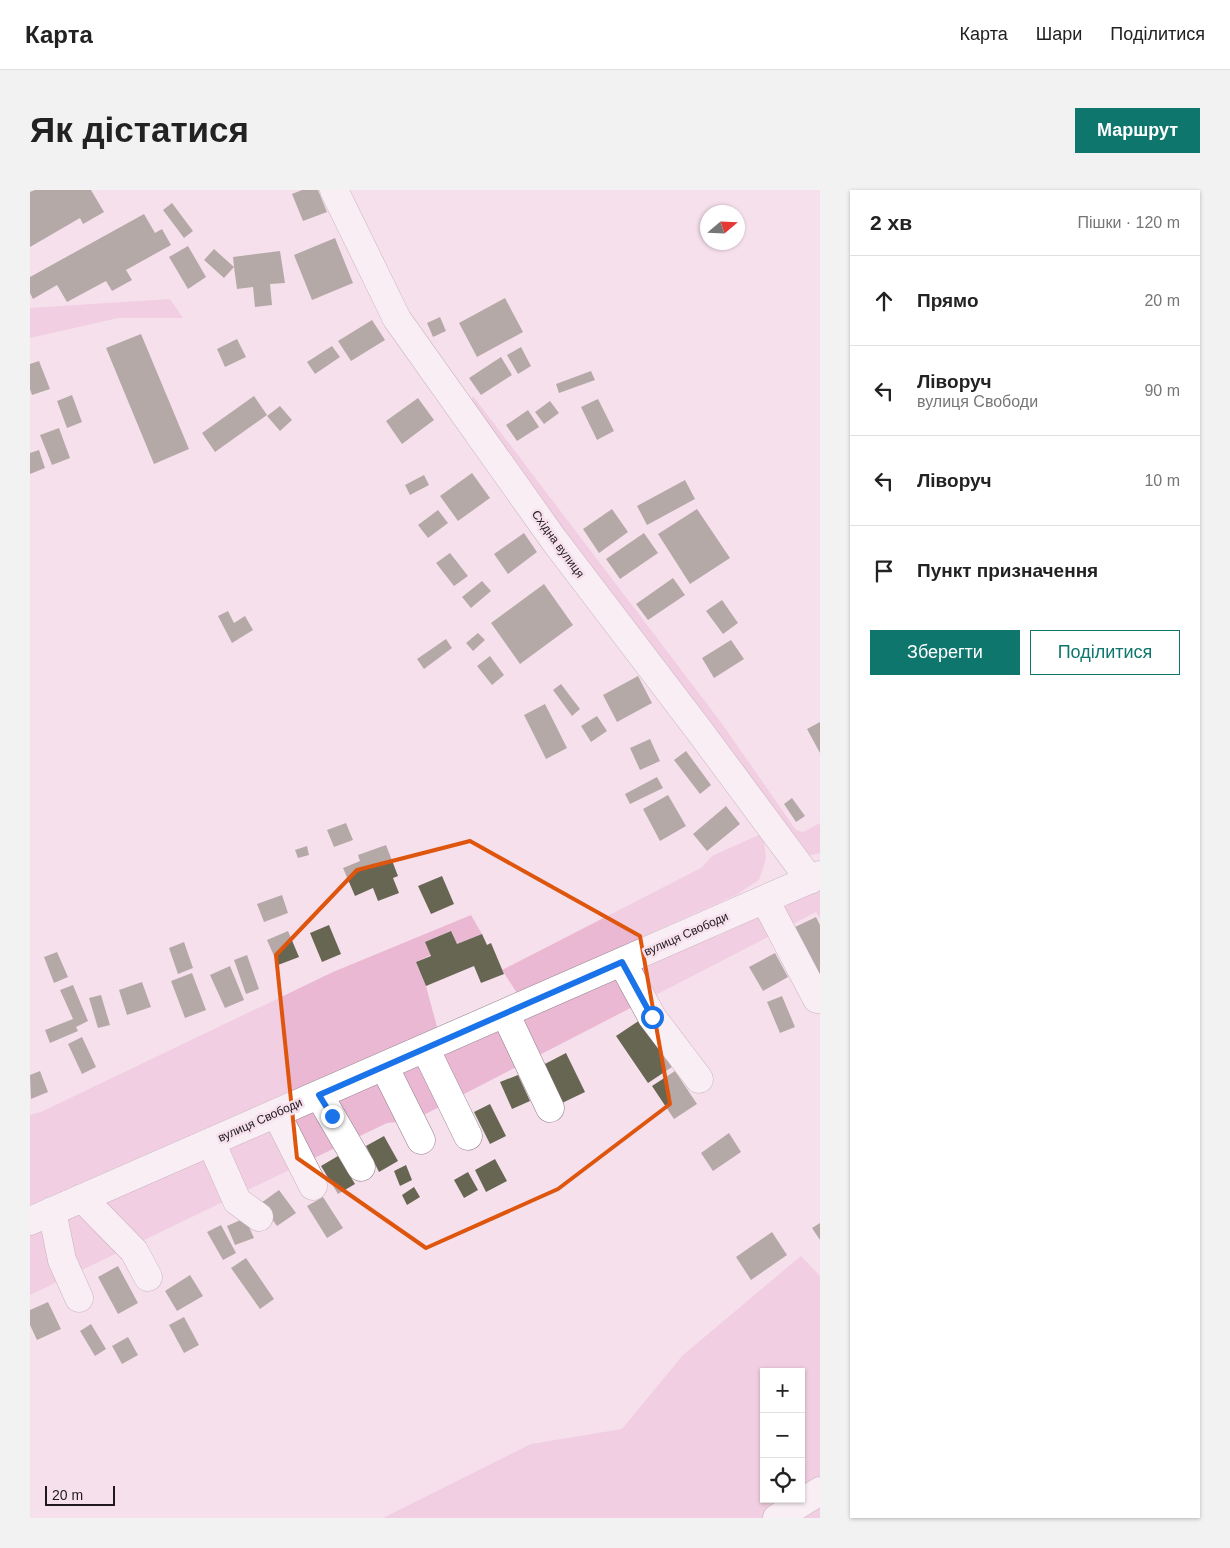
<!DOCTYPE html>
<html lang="uk">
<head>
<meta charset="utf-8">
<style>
  :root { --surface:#fff; --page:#f2f2f2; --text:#222; --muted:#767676; --line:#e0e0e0; --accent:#0f766e }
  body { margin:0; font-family:Arial,sans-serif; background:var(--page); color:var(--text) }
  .controls { position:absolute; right:15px; bottom:15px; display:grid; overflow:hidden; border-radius:0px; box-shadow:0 1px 4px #0004 }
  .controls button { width:45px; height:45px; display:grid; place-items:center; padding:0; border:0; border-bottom:1px solid var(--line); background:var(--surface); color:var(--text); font:25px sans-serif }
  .compass { position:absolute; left:670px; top:15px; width:45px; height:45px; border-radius:50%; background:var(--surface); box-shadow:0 1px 4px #0004; rotate:71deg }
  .scale { position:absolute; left:15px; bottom:12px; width:70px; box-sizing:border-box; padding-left:5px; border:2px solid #1f181c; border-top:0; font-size:14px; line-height:18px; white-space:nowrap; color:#1f181c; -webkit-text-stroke:4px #f6e0ec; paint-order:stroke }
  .stop { position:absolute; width:15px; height:15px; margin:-11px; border:4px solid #1a73e8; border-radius:50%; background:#fff }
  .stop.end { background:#1a73e8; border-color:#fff; box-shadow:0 1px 5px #0008 }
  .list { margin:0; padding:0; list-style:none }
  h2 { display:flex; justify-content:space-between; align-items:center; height:65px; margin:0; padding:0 20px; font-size:21px }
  h2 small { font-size:16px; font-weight:400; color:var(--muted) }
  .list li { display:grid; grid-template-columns:32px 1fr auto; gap:15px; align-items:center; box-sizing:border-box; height:90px; padding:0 20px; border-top:1px solid var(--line) }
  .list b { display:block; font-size:19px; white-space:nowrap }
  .list p { margin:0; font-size:16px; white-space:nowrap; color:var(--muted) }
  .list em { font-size:16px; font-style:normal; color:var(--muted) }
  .actions { display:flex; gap:10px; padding:15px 20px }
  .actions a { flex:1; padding:11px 0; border:1px solid var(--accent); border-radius:0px; text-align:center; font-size:18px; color:var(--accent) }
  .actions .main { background:var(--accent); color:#fff }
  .icon { flex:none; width:28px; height:28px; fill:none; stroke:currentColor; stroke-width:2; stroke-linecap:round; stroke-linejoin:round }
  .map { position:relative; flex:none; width:790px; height:1328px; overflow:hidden; border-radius:0px }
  header { display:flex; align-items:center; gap:30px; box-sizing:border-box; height:70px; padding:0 25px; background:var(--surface); border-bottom:1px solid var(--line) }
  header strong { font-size:24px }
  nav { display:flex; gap:28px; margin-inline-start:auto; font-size:18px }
  .intro { display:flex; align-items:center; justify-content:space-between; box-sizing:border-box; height:120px; padding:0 30px }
  h1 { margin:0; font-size:35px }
  .button { padding:12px 22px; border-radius:0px; background:var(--accent); color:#fff; font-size:18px; font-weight:700 }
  main { display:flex; gap:30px; padding:0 30px }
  aside { flex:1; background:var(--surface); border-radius:0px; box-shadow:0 1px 4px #0004 }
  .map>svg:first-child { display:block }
  .green { fill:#eab8d3; fill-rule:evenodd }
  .building { fill:#676653 }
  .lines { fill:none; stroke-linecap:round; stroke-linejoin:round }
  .minor-casing { stroke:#8f7c86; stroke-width:29 }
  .minor { stroke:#fff; stroke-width:28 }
  .route { stroke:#1a73e8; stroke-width:6 }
  .marked { fill:none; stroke:#de560d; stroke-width:4; stroke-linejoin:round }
  .labels { text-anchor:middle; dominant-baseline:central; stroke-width:5; stroke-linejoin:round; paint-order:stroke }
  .street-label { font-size:12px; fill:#1f181c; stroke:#f6e0ec }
</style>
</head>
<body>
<header>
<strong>Карта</strong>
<nav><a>Карта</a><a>Шари</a><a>Поділитися</a></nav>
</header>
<div class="intro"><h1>Як дістатися</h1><a class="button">Маршрут</a></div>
<main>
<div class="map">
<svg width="790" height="1328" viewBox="0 0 790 1328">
  <rect width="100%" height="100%" fill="#f6e0ec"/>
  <path class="green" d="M140 109 153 128H88L0 148V118Z
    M443 206 690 531 766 640 773 642 790 633V663L769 668 437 219Z
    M733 643 736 669 729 690 706 705 487 803 472 780 671 678 682 666Z
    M790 698V728L786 722 384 930 357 933 0 1105V1039L684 741 688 746Z
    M441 725 452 744 427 754 420 741 396 752 401 765 386 772 396 796 407 837 0 1015V925L11 922 303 782Z
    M771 1066 790 1086V1328H353L501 1254 592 1239 653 1165ZM734 1182H771V1309H734Z"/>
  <path class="building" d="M5 0H61L74 22 53 34 50 28 0 57V2Z
    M272 0H288L297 22 273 31 262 4Z
    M142 13 163 41 154 48 133 20Z
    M114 24 125 43 132 39 141 55 96 80 102 90 82 101 76 91 37 112 27 95 3 109 0 103V87Z
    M305 48 323 93 282 110 264 65Z
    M158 56 176 87 158 99 139 67Z
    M184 59 204 77 203 67 250 61 255 93 240 94 242 115 225 117 223 97 207 99 204 77 194 88 174 70Z
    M475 108 493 142 447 167 429 133Z
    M410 127 416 141 403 147 397 133Z
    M342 130 355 150 321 171 308 151Z
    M111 144 159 259 124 274 76 158Z
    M207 149 216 167 195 177 187 159Z
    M302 156 310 167 285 184 277 172Z
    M491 157 501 176 488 184 477 165Z
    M471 167 482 185 451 205 439 188Z
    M9 171 20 199 2 205 0 199V174Z
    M561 181 565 190 529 203 526 194Z
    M42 205 52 232 37 238 27 211Z
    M224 206 237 225 185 262 172 243Z
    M388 208 404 230 372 254 356 231Z
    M568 209 584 241 567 250 551 217Z
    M520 211 529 223 514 234 505 222Z
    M250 216 262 230 250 241 237 226Z
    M498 220 509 237 487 251 476 235Z
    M29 238 40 268 22 275 10 245Z
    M9 260 15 278 0 284V263Z
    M442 283 460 308 428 331 410 306Z
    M394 285 399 295 380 305 375 295Z
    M655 290 665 309 617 335 607 316Z
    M582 319 598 342 569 363 553 339Z
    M667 319 700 368 660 394 628 344Z
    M408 320 418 333 398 348 388 335Z
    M494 343 507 362 478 384 464 364Z
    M614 343 628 363 590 389 576 369Z
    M420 363 438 386 424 396 406 373Z
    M643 388 655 405 618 430 606 414Z
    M452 391 461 401 441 418 432 407Z
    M514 394 543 435 490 474 461 433Z
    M692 410 708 433 693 444 676 421Z
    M198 421 204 433 215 426 223 440 202 453 188 426Z
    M448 443 455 450 443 461 436 453Z
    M416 449 422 458 394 479 387 469Z
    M701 450 714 469 684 488 672 468Z
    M460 466 474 485 462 495 447 476Z
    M608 486 622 513 587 532 573 505Z
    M531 494 550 519 542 526 523 500Z
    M515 514 537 558 516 569 494 525Z
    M567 526 577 541 561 552 551 536Z
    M790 532V563L777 539Z
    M620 549 630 571 610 580 600 558Z
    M656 561 681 595 670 604 644 570Z
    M627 587 633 598 600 614 595 604Z
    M638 605 656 636 630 651 613 619Z
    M762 608 775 626 766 632 754 614Z
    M696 616 710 634 677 661 663 644Z
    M316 633 323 650 304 657 297 640Z
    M356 655 368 686 363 688 369 703 348 711 343 698 325 706 313 678 330 671 328 665Z
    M277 656 279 665 268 668 265 660Z
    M412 686 424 714 401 724 388 696Z
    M252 705 258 723 234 732 227 714Z
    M786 727 790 735V796L763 738Z
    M299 735 311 764 292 772 280 743Z
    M258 741 269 767 248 775 237 750Z
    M421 741 427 754 452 744 457 755 461 753 474 784 451 793 444 776 396 796 386 772 401 766 395 752Z
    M154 752 163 778 148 784 139 758Z
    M27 762 38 787 24 793 14 767Z
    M745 763 758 787 733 801 719 777Z
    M217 765 229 799 216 804 204 770Z
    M200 776 214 810 195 818 180 785Z
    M162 783 176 820 155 828 141 791Z
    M112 792 121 817 97 825 89 800Z
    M43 795 58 831 46 837 48 841 20 853 15 840 43 829 30 800Z
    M71 805 80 835 68 838 59 808Z
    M752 806 765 837 750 843 737 812Z
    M610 830 642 877 618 893 586 846Z
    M52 847 66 877 52 884 38 854Z
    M536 863 555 902 530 914 511 876Z
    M10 881 18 902 1 909 0 885Z
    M645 881 667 914 644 929 622 896Z
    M488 885 500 911 482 919 470 892Z
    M460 914 476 946 460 954 444 922Z
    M699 943 711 962 683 981 671 963Z
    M354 946 368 971 349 982 336 956Z
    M308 966 325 994 308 1004 291 976Z
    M465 969 477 991 456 1002 445 980Z
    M376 975 382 990 370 996 364 981Z
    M438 982 448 1000 434 1008 424 990Z
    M384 997 390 1007 377 1015 372 1005Z
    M249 1000 266 1023 247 1036 231 1013Z
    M293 1007 313 1038 297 1048 277 1016Z
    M215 1028 224 1048 205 1055 197 1036Z
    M790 1033V1050L782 1038Z
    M191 1035 206 1063 193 1070 177 1042Z
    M742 1042 757 1065 721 1090 706 1067Z
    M216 1068 244 1109 230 1119 201 1078Z
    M88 1076 108 1113 88 1124 68 1087Z
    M160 1085 173 1106 147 1121 135 1101Z
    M18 1112 31 1139 7 1150 0 1135V1120Z
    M154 1127 169 1155 154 1163 139 1135Z
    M61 1134 76 1159 65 1166 50 1141Z
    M98 1147 108 1165 92 1174 82 1156Z"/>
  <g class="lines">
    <defs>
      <path id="minor" d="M304 0 367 129 524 350 671 543 780 690
        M735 710 787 809
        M592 772 622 827 669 889
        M475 823 520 918
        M395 858 438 946
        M354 876 391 950
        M289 905 331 977
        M246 923 283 996
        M181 952 207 1011 229 1027
        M52 1008 104 1061 118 1087
        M22 1021 32 1070 49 1108
        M0 1031 790 685
        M747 1328 790 1301"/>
    </defs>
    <use href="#minor" class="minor-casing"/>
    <use href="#minor" class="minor"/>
  </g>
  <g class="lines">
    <path class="route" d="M302 926 289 905 592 772 622 827"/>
  </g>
  <path d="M0 0H790V1328H0ZM440 651 610 746 640 914 528 999 396 1058 267 968 246 765 327 680Z" fill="#f6e0ec" fill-opacity=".55" fill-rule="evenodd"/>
  <path class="marked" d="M440 651 610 746 640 914 528 999 396 1058 267 968 246 765 327 680Z"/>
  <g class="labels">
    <g class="street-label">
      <text transform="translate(528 354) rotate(54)">Східна вулиця</text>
      <text transform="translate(656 744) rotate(-24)">вулиця Свободи</text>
      <text transform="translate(230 930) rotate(-24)">вулиця Свободи</text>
    </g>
  </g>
</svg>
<div class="controls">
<button>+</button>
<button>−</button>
<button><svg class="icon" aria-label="locate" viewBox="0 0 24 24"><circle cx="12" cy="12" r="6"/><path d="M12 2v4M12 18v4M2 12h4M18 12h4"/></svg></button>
</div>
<svg class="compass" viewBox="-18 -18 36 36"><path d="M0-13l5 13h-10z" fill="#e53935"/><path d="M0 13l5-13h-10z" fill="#767676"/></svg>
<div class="scale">20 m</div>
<div class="stop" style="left:622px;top:827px"></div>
<div class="stop end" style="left:302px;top:926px"></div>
</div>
<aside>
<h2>2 хв<small>Пішки · 120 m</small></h2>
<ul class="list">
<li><svg class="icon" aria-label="ahead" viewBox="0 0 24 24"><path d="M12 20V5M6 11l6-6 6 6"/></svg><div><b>Прямо</b></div><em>20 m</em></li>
<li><svg class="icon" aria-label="left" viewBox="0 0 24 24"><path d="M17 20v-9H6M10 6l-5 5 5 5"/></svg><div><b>Ліворуч</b><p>вулиця Свободи</p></div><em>90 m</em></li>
<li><svg class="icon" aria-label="left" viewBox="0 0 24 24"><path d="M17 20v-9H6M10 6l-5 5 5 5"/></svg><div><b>Ліворуч</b></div><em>10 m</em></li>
<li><svg class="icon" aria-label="arrive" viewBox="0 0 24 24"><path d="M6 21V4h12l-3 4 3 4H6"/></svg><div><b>Пункт призначення</b></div></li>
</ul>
<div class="actions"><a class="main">Зберегти</a><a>Поділитися</a></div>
</aside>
</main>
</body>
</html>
